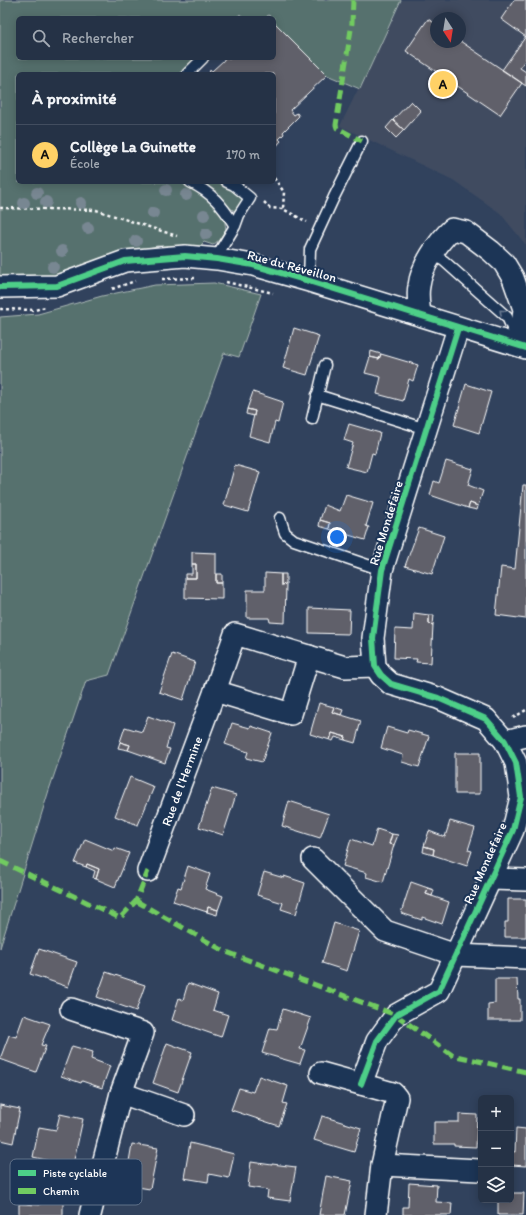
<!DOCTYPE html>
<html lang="fr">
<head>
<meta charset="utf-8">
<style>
  :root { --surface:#253246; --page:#313e51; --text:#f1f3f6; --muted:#a3aab3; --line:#424d5f; --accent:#ffd166 }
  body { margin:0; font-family:Itim,sans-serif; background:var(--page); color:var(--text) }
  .controls { position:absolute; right:12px; bottom:12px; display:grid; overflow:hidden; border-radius:6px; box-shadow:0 2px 10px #0003 }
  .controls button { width:36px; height:36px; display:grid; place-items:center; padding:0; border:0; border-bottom:1px solid var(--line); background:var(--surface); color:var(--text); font:20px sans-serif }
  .compass { position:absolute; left:430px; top:12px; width:36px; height:36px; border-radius:50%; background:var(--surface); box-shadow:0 2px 10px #0003; rotate:168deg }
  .you { position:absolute; left:337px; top:537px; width:14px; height:14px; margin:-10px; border:3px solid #fff; border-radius:50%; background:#1a73e8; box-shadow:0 0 0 6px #1a73e833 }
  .badge { display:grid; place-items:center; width:26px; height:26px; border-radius:50%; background:var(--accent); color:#111; font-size:13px; font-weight:700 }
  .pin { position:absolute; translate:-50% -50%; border:2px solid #fff; box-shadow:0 1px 4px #0006 }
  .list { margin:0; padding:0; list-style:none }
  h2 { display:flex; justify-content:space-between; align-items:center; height:52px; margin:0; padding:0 16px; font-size:17px }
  h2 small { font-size:13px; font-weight:400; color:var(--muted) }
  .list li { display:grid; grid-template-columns:26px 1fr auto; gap:12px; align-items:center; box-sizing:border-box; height:60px; padding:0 16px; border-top:1px solid var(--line) }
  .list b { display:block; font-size:15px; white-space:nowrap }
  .list p { margin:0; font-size:13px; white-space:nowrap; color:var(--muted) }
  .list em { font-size:13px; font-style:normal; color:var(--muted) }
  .icon { flex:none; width:22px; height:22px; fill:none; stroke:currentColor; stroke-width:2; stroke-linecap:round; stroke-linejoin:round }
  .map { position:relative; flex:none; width:526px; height:1215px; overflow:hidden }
  .search { position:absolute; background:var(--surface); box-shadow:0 2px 10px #0003; left:16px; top:16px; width:260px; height:44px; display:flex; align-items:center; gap:10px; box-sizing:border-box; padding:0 14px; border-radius:6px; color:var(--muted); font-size:15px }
  .panel { position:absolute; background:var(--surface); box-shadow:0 2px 10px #0003; left:16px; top:72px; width:260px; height:112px; border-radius:6px }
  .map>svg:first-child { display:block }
  .built { fill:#3f4b61; fill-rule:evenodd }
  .green { fill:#57716e; stroke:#abb8b6 }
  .building { fill:#61616b; stroke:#fff }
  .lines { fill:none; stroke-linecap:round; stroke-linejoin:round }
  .lane-casing { stroke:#fff; stroke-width:13 }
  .street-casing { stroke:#fff; stroke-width:24 }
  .path { stroke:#fff; stroke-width:2.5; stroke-dasharray:3 3; stroke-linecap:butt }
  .lane { stroke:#1d3557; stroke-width:10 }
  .street { stroke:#1d3557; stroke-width:21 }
  .quiet { stroke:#71cb61; stroke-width:5; stroke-dasharray:10 5; stroke-linecap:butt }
  .cycleway-casing { stroke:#1d3557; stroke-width:8 }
  .cycleway { stroke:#4dcf88; stroke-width:6 }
  .tree { fill:#788792 }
  .oneway { stroke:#6c7c92 }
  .labels { text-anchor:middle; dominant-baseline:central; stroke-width:4; stroke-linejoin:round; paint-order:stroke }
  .street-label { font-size:13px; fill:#fff; stroke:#1d3557 }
  .key { fill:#1d3557; stroke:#617289; stroke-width:1 }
  .key-label { font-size:11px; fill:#fff }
</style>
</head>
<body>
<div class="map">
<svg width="526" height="1215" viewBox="0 0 526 1215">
  <rect width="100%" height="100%" fill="#31425d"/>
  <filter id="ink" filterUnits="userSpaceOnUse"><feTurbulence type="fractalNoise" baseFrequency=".025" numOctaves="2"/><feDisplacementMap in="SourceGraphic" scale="8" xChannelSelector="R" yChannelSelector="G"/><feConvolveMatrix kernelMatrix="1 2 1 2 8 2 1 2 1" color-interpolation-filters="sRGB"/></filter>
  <g filter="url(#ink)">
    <path class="built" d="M402 0H526V245L500 213 453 180 340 126ZM436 18H460V42H436Z"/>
    <path class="green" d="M0 0H401L360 89 327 75 274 22V18H271L269 15 267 16 268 18H244L240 14 236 18H18V58H195L179 74H18V182H180C193 188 216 203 223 216 225 220 225 225 226 229L219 240 213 245 204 242 200 246H157L111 256 57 275 33 280 0 278Z
      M203 182C225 182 226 183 245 197L238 213 230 208 217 192Z
      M214 283 261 294 239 357 224 353 109 675 86 681 49 790 0 948V317L38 314 102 296 155 285Z"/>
    <path class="building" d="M514 0H526V37L501 19Z
      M428 19 436 24V42H460V41L522 83 500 115 406 51Z
      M274 22 327 75 290 110 294 115 297 113 299 116 283 132 284 134 279 139 281 141 274 149V74H209L210 70 212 71 224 60V58H274Z
      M526 36V58L520 68 526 72V86L502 70Z
      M411 101 421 111 404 130 393 120Z
      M393 120 404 130 396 138 386 128Z
      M294 328 319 336 307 375 283 368Z
      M371 351 381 354 379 359 370 357Z
      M381 354 418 365 413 381 409 379 403 401 377 394 381 377 365 373 370 357 379 359Z
      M466 384 491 392 479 433 454 425Z
      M253 392 283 402 278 423 275 422 270 442 249 436 255 411 247 409Z
      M247 409 255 411 254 416 246 414Z
      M349 424 380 433 375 454 372 453 367 472 346 467 353 443 344 440Z
      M446 461 473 469 468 485 483 491 478 506 470 503 468 508 430 495 434 481 439 483Z
      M235 465 260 472 248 512 224 505Z
      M523 485H526V619L496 615 501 567 515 569Z
      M346 495 373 503 366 526 369 527 365 540 329 529 330 523 320 520 325 505 340 511Z
      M470 503 478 506 477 510 468 508Z
      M320 520 330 523 329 529 319 526Z
      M419 528 444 536 432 574 405 566Z
      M192 552 216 553V583H222V599L185 598V578H196V564H192Z
      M192 564H196V578H185V574H192Z
      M265 573 281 574V585L286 584 285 623 270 622 269 618H247V590H265Z
      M216 574H222V583H216Z
      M281 574H286V584L281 585Z
      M309 608 350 610 349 634 309 633Z
      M414 613 429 615V624L433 625 431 663 416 662 417 659 394 658 395 629 413 630Z
      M429 615H434L433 625 429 624Z
      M172 654 195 662 183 700 159 692Z
      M319 703 334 707 332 712 361 721 355 743 345 740 346 737 332 733 330 740 310 734Z
      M334 707 343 710 341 715 332 712Z
      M148 716 173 725 166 748 170 749 165 763 128 750 130 745 120 742 125 727 142 732Z
      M232 723 250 728 251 726 272 733 262 762 246 758 248 752 225 744Z
      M387 727 407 733 408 730 429 736 419 767 402 762 403 755 381 748Z
      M332 733 346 737 345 740 335 737 333 741 330 740Z
      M120 742 130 745 128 750 118 748Z
      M455 753H480V794H455Z
      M130 777 154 787 138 825 115 816Z
      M212 788 236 795 223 835 199 827Z
      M289 801 329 814 320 838 282 826Z
      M450 821 475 828 468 850 472 851 467 866 433 855 434 849 424 846 429 831 445 837Z
      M377 829 392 834 389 844 394 845 383 882 366 877 367 873 343 866 351 839 372 846Z
      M392 834 398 835 394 845 389 844Z
      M85 839 114 851 115 848 129 853 115 887 96 879 99 869 87 864 86 867 75 863Z
      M424 846 434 849 433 855 423 852Z
      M87 864 99 869 96 879 93 878 95 871 86 867Z
      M188 866 210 874 205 889 223 896 218 910 208 907 207 912 173 901 178 887 181 888Z
      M264 872 284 878V876L305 883 296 914 281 909 283 903 257 895Z
      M411 882 428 888 426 894 449 902 442 924 422 917V920L401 913Z
      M428 888 434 890 432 896 426 894Z
      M508 899H526V937H505V922H508Z
      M208 907 218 910 217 915 207 912Z
      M334 923 359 931 347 971 322 963Z
      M39 949 77 962 68 987 30 974Z
      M106 972 145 985 136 1011 97 997Z
      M495 979H517L518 999H520V1020H488V1004L495 1003Z
      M188 983 218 994 213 1010 228 1015 221 1037 172 1020 179 998 183 1000Z
      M283 1009 311 1018 300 1049 305 1050 300 1064 262 1053 270 1028 277 1029Z
      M24 1015 50 1024 41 1045 46 1046 36 1072 0 1059 9 1035 16 1037Z
      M167 1043 192 1052 178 1092 153 1083Z
      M72 1046 93 1052 91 1059 110 1066 102 1088 82 1081 81 1083 61 1076Z
      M259 1076 288 1086 283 1103 287 1104 279 1126 231 1110 239 1088 253 1092Z
      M0 1105 20 1109 13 1143 0 1140Z
      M60 1114 83 1119 72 1169 50 1165V1161L33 1157 39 1127 56 1130Z
      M459 1114 477 1115 476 1147 454 1146V1144H434V1122H459Z
      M322 1116 361 1128 354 1152 314 1140Z
      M516 1128 526 1129V1166L511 1165V1151L515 1152Z
      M190 1143 234 1154 229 1178 209 1174 208 1182 184 1178Z
      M132 1144 158 1148 150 1189 125 1185Z
      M251 1162 272 1165V1164L296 1167 290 1201 267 1198 268 1190 248 1187Z
      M326 1176 352 1181 345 1215H319Z
      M409 1183 437 1185 436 1202 452 1203 451 1215H403V1207H408Z
      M511 1193H524L523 1215H498V1200H511Z
      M39 1197 63 1199V1215H19V1204L40 1205Z"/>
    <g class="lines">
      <defs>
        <path id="lane" d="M187 74 203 58
          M190 182C212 193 222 205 235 226
          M432 254 444 261 507 317 517 339
          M217 259 221 249 235 226 239 215 250 198 234 185 227 182
          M309 281 310 249 334 197 362 141
          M317 395 426 429
          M312 419 325 365
          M280 518 285 533 294 540 382 570"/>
        <g id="street">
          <path d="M0 287 57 286 125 261 185 256 217 259 253 265 309 281 526 348"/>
          <path d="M420 315C419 305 417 295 419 286 421 267 438 242 452 229L466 232 491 251 504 263 513 278 524 309 520 346"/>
          <path d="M215 691 291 714 309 656"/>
          <path d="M505 741 526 736"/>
          <path d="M313 859 385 931 456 955 526 958"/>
          <path id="s1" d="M148 871 215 691 235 634 345 667 375 666"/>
          <path d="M491 879 526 880"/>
          <path d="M71 1009 143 1033 121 1093 90 1215"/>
          <path d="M321 1073 393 1093 397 1098 382 1165 376 1215"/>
          <path d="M361 1084 377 1041 396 1015 439 991 513 830 521 797 516 763 505 741 486 719 438 698 391 684 381 675 375 666 373 638 382 570 458 328"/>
          <path d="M121 1093 184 1115"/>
          <path d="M382 1165 479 1170"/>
        </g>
      </defs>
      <use href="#lane" class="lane-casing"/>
      <use href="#street" class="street-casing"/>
      <path class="path" d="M274 178 284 192 283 209
        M264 202 270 208 283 209 307 222
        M0 208 96 210 177 236
        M162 279 197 278
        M226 282 273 293
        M112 289 135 281
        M0 309 35 310 45 307
        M513 718 526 710"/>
      <use href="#lane" class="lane"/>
      <use href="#street" class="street"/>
      <path class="quiet" d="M353 0 352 23 336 125 337 128 362 141
        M0 861 120 918 136 901 148 871
        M136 901 224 951 396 1015 452 1055 526 1072"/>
      <defs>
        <path id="cycleway" d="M0 287 57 286 125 261 185 256 217 259 253 265 309 281 526 348
          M361 1084 377 1041 396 1015 439 991 513 830 521 797 516 763 505 741 486 719 438 698 391 684 381 675 375 666 373 638 382 570 458 328"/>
      </defs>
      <use href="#cycleway" class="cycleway-casing"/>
      <use href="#cycleway" class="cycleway"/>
    </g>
    <g class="tree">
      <circle cx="166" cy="190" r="6"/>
      <circle cx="37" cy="193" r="6"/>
      <circle cx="186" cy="195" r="6"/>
      <circle cx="46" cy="202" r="6"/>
      <circle cx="24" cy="203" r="6"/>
      <circle cx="81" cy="203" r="6"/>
      <circle cx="153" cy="213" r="6"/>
      <circle cx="204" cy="215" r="6"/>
      <circle cx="88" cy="228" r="6"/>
      <circle cx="206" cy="234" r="6"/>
      <circle cx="136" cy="241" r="6"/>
      <circle cx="62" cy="251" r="6"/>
      <circle cx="53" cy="267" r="6"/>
    </g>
    <defs><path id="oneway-chevron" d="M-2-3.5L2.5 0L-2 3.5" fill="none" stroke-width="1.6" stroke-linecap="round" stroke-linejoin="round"/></defs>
    <use class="oneway" href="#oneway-chevron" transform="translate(502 312) rotate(-137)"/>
  </g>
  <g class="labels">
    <g class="street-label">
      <text transform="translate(292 266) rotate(15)">Rue du Réveillon</text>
      <text transform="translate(386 523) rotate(-73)">Rue Mondefaire</text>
      <text stroke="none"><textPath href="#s1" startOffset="96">Rue de l'Hermine</textPath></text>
      <text transform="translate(485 863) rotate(-66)">Rue Mondefaire</text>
    </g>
  </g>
  <rect x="10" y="1159" width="132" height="46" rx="6" class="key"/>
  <rect x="18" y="1170" width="18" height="6" fill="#4dcf88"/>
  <rect x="18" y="1188" width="18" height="6" fill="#71cb61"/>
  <g class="key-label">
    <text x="43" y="1177">Piste cyclable</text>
    <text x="43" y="1195">Chemin</text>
  </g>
</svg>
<div class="controls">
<button>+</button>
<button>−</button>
<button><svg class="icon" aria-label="layers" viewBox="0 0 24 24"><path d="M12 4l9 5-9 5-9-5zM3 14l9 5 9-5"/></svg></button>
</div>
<svg class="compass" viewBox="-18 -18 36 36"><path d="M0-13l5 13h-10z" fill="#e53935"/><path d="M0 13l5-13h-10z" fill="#a3aab3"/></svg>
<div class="you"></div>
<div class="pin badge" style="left:443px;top:84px">A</div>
<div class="search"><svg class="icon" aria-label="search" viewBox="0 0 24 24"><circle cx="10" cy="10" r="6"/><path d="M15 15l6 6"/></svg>Rechercher</div>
<section class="panel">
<h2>À proximité<small></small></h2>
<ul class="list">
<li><span class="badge">A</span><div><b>Collège La Guinette</b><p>École</p></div><em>170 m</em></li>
</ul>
</section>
</div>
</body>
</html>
